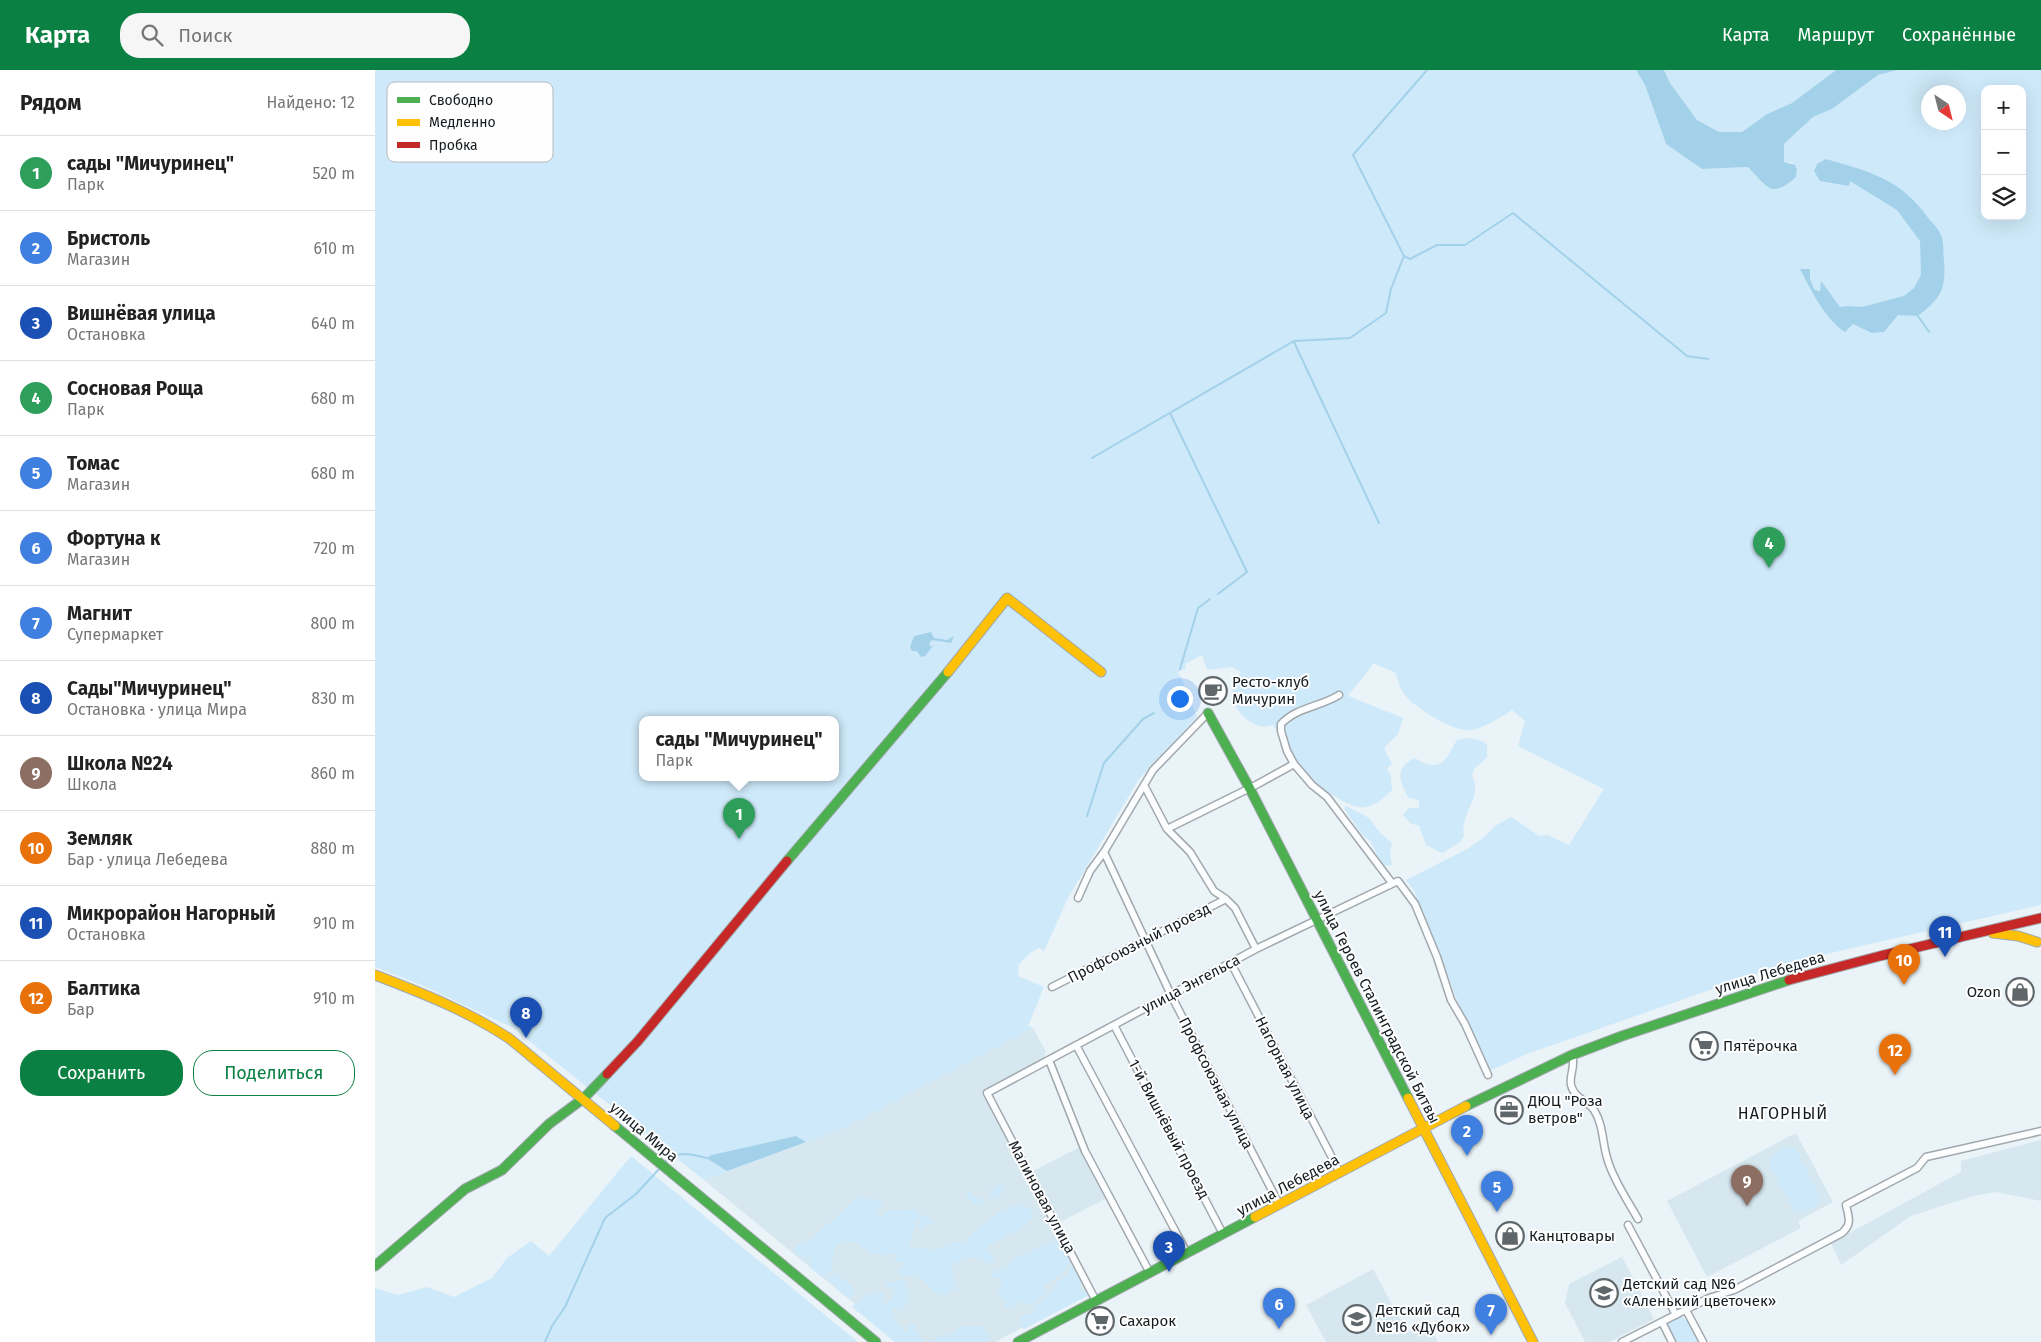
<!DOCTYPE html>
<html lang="ru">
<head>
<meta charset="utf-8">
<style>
  :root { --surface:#fff; --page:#f6f6f6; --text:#222; --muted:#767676; --line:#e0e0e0; --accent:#0b8043 }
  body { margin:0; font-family:"Fira Sans",sans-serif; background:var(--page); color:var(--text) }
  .controls { position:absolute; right:15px; top:15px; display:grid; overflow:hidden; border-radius:10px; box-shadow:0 5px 20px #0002 }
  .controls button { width:45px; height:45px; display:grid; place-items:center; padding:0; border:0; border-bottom:1px solid var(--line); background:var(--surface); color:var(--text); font:25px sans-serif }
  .compass { position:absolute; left:1546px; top:15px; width:45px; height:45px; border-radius:50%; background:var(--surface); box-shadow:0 5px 20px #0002; rotate:145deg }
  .you { position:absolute; left:804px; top:628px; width:18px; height:18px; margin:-12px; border:4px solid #fff; border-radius:50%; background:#1a73e8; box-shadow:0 0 0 8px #1a73e833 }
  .badge { display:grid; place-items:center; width:32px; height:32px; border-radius:50%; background:var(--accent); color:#fff; font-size:16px; font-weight:700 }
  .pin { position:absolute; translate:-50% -41px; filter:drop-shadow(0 1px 2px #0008) }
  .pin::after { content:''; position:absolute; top:26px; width:18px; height:15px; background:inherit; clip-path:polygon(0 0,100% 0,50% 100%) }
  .popup { position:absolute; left:264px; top:646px; width:200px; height:65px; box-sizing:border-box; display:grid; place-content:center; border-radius:10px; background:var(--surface); filter:drop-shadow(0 1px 4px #0005); font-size:16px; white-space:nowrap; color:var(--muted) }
  .popup b { font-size:19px; color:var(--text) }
  .popup::after { content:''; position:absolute; left:50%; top:100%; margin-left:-10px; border:10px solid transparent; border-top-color:var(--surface) }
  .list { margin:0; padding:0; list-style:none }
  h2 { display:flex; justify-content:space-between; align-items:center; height:65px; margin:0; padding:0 20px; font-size:21px }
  h2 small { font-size:16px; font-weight:400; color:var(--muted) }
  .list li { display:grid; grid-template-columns:32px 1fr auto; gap:15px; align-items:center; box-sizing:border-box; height:75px; padding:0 20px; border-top:1px solid var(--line) }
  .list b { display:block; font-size:19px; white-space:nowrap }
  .list p { margin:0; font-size:16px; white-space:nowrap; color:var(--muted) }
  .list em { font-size:16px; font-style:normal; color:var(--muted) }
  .actions { display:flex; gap:10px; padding:15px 20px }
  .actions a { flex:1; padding:11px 0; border:1px solid var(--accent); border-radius:20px; text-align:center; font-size:18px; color:var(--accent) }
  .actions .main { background:var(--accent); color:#fff }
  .icon { flex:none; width:28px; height:28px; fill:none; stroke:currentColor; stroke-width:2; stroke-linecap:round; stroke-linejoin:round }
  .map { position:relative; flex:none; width:1666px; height:1272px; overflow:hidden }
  header { display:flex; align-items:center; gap:30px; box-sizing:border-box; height:70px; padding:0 25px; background:var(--accent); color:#fff }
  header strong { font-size:24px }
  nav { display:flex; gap:28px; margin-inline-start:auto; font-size:18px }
  .search { width:350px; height:45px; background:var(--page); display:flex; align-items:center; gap:12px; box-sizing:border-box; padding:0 18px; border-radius:20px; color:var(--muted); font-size:19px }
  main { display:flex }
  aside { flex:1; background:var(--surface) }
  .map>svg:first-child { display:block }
  .built { fill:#d6e7f0 }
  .green { fill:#cee9f9; fill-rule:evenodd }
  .water { fill:#a4d1ea }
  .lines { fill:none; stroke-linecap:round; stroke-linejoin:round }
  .stream { stroke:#a4d1ea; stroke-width:2 }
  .street-casing { stroke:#a1a8ac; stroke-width:9 }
  .fast-casing { stroke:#a1a8ac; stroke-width:11 }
  .slow-casing { stroke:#a1a8ac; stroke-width:11 }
  .jam-casing { stroke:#a1a8ac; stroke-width:11 }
  .street { stroke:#fcfdfe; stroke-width:6 }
  .fast { stroke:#4caf50; stroke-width:9 }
  .slow { stroke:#ffc107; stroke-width:9 }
  .jam { stroke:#c62828; stroke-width:9 }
  .labels { text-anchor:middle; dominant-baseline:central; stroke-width:4; stroke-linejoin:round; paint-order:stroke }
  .poi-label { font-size:15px; fill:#151b1e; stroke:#fefefe; text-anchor:start }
  .street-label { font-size:15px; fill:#151b1e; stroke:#fefefe }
  .neighbourhood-label { font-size:16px; letter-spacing:1px; fill:#151b1e; stroke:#fefefe }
  .key { fill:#fefefe; stroke:#b8babb; stroke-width:1 }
  .key-label { font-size:14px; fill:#151b1e }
</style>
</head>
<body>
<header>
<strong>Карта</strong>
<div class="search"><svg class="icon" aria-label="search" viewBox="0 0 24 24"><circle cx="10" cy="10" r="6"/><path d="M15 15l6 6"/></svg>Поиск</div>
<nav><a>Карта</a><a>Маршрут</a><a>Сохранённые</a></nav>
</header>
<main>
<aside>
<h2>Рядом<small>Найдено: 12</small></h2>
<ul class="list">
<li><span class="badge" style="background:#2e9e5b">1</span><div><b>сады &quot;Мичуринец&quot;</b><p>Парк</p></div><em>520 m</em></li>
<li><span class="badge" style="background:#3f7fe0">2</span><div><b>Бристоль</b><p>Магазин</p></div><em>610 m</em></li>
<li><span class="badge" style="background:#1a4fb4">3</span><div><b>Вишнёвая улица</b><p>Остановка</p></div><em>640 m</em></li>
<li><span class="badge" style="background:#2e9e5b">4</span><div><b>Сосновая Роща</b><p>Парк</p></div><em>680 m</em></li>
<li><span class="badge" style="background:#3f7fe0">5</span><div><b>Томас</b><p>Магазин</p></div><em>680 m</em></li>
<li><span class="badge" style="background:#3f7fe0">6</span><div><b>Фортуна к</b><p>Магазин</p></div><em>720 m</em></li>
<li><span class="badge" style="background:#3f7fe0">7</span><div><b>Магнит</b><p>Супермаркет</p></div><em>800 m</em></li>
<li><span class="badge" style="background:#1a4fb4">8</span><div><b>Сады&quot;Мичуринец&quot;</b><p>Остановка · улица Мира</p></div><em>830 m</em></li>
<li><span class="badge" style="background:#8d6e63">9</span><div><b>Школа №24</b><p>Школа</p></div><em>860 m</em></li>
<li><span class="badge" style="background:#e8710a">10</span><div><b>Земляк</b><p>Бар · улица Лебедева</p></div><em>880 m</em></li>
<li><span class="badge" style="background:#1a4fb4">11</span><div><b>Микрорайон Нагорный</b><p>Остановка</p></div><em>910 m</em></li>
<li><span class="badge" style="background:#e8710a">12</span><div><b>Балтика</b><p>Бар</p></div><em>910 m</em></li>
</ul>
<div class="actions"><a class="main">Сохранить</a><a>Поделиться</a></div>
</aside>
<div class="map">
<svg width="1666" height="1272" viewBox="0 0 1666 1272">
  <rect width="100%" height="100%" fill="#eaf3f8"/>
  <path class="built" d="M658 958 671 982 668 990 610 1019 622 1042 619 1044 635 1071 713 1222 620 1272H526L329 1110 468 1059Z
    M1421 1063 1458 1132 1423 1151 1426 1158 1332 1207 1292 1131Z
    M1666 1070V1131L1621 1122 1598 1126 1536 1146 1466 1195 1456 1173 1586 1102V1091Z
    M705 1077 732 1128 685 1152 658 1101Z
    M1247 1187 1279 1249 1234 1272H1210L1190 1233 1194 1214Z
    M998 1199 1032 1262 1052 1252 1063 1272H951L931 1235Z"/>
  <path class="green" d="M0 0H1261L1270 15 1291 74 1327 99 1373 97C1392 118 1396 128 1421 107L1422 100 1417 93 1409 92V74L1438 47 1457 39 1503 5 1522 0H1666V835L1412 893 1152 984 1114 1001 1080 925 1066 887 1042 833 1040 822 1031 810 1092 779 1108 768 1120 756 1136 747 1164 766 1173 765 1194 775 1229 719 1143 676 1150 651 1137 640C1125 647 1109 659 1094 660 1078 662 1036 636 1028 622 1024 616 1023 609 1021 603L998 593C991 606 981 614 973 626L1028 648 1023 664 1009 678 1017 694 1012 698 1016 707 1017 720C1011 727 1001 734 991 737 978 741 943 717 934 707 920 692 910 672 898 655 879 662 860 642 856 625L866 602 857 597 832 600 827 585 810 594 811 598 803 602C811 616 815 632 822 647L764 709 693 828 669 881 664 878 655 883 644 894 643 906 669 917 653 956 658 958 468 1059 329 1110 138 958 49 916 0 897ZM1610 19H1647V146H1610ZM1554 22H1584V52H1554ZM268 650H460V708H268Z
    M1289 0H1461L1417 33 1392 44 1367 62H1344L1322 50 1295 13Z
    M1093 668 1104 670 1112 674V687L1099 699 1097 706C1109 728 1084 742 1089 766L1084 773 1067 783 1051 775 1044 756 1035 753 1028 745 1034 738H1044V730L1034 728C1024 711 1019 698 1040 688 1047 693 1061 699 1069 691 1074 686 1078 676 1082 670Z
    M971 736 994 748 1005 763 1017 773 1015 783 1017 795 1008 796 995 771 987 765 969 738Z
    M1414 1077 1421 1079 1445 1126 1444 1134 1429 1142 1419 1141 1395 1097 1397 1086 1405 1079Z
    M256 1086 483 1272H0V1218L23 1225 52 1217 79 1227 117 1208 132 1188 156 1171 174 1186Z
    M624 1114 629 1116 631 1119 621 1128 615 1126V1120Z
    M595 1122 602 1128 610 1130 608 1134 603 1135 597 1133 590 1123Z
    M487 1126 498 1131 506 1128 508 1132 502 1138 505 1147 508 1148V1145L512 1141 539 1139 549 1146 558 1149V1153L551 1156 548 1160 543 1159 545 1149 540 1150 541 1154 534 1175 538 1179 544 1177 561 1180 582 1171 592 1175V1168C608 1156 645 1116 659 1146L650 1156 612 1177 620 1192 615 1194 598 1187 578 1194 577 1199 581 1219 569 1226C555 1223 556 1216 547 1209 542 1204 530 1207 523 1205V1201L529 1196 531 1192 523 1193 518 1190 522 1186 521 1183C514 1185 507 1186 500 1184 482 1179 481 1163 460 1177L456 1200 448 1207 435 1198 436 1193 433 1188 424 1187 418 1181 423 1174 438 1168 480 1129Z
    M682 1170 687 1173 695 1191 689 1202 669 1216 671 1224 657 1234 643 1232 638 1238 632 1239 629 1235 631 1231 623 1225 627 1213 623 1208H617L616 1202 633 1196 639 1189 669 1175Z
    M698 1191 707 1212 704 1218 714 1225 649 1259 644 1255 645 1249 651 1244 660 1243 659 1238 676 1222 685 1209 694 1205V1198Z
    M461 1203 480 1220 477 1227 473 1228 455 1212 453 1208 457 1204Z
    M526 1210 530 1211 535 1228 529 1239 526 1242 521 1238 517 1241V1246L529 1261 533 1260 535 1252 538 1253 546 1268 552 1272H520L477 1237C484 1229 496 1221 507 1222L509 1229 506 1235H511L520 1223 517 1218 510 1217V1213Z
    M1305 1246C1314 1249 1318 1263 1323 1272H1299L1292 1258 1293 1252Z
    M586 1256H607L615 1268 613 1272H554L580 1261Z"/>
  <path class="water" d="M1261 0H1289L1295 13 1322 50 1344 62H1367L1392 44 1417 33 1461 0H1522L1503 5 1457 39 1438 47 1409 74V92L1420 95 1422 100 1421 107C1396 129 1393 118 1373 97L1327 99 1291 74 1270 15Z
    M1451 89C1496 102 1526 109 1554 149 1558 154 1566 161 1567 168 1569 175 1568 183 1569 191 1571 220 1566 228 1543 246L1523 245 1509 262 1497 263 1478 254 1470 262C1449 248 1436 220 1425 199H1435V209L1439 219 1445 222 1446 211 1465 237 1473 236 1487 237 1529 226 1539 218 1546 205 1545 171 1522 140 1475 111 1474 116 1445 111 1439 101 1442 94Z
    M556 562 559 568 572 570 579 566 576 573 557 570 554 574 556 577 559 575 550 586 546 587 542 581H537L535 577 539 566Z
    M421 1066 431 1072 352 1101 331 1088 337 1085Z"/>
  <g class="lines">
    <path class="stream" d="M1052 0 978 85 1029 186 1035 189 1062 175H1090L1138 143 1312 286 1333 289
      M1543 246 1554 262
      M919 272 1004 453
      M795 343 872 502 843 524
      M717 388 919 271 975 268 1011 243 1016 219 1029 186
      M805 599 823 538 835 529
      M712 746 729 693 768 649 779 643
      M290 1092C301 1080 317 1084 331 1088
      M170 1272 177 1256 190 1237 230 1148 261 1124 285 1098"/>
    <defs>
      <path id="street" d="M964 625C945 637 922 637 906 654V661L912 681 919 694 937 715 952 727 1017 813
        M769 715 792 759 815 782 839 821 851 829 860 838 881 879
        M792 759 881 715 919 694
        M729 782 796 925 904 1134
        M703 828 715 801 729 782 778 700 833 643
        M856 893 965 1103
        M677 917 851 829
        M739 955 848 1164
        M701 975 812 1183
        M1197 985C1201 996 1194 1005 1196 1015 1199 1028 1212 1030 1219 1040 1229 1056 1227 1074 1233 1091 1239 1111 1253 1131 1263 1149
        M674 990 710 1081 775 1203
        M1253 1155 1301 1245
        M721 1231 612 1023 881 879 1023 811 1040 834 1062 887 1076 930 1090 954 1113 1005
        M1311 1240 1328 1272
        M1287 1252 1297 1272
        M1247 1272 1334 1228 1359 1220 1467 1163C1477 1154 1474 1148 1471 1135L1542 1098 1551 1087 1666 1061"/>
      <path id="fast" d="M833 643 875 719 1033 1028
        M412 791 573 602
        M1091 1036 1197 985 1247 966 1414 910
        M240 1056 501 1272
        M0 1196 90 1119 127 1100 174 1054 209 1028 232 1004
        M643 1272 880 1147"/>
      <path id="slow" d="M573 602 632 528 726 602
        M1618 863 1643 866 1662 872
        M0 905C47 923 93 941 135 969L240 1056
        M1033 1028 1158 1272
        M880 1147 1091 1036"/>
      <path id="jam" d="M1414 910 1505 886 1666 848
        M232 1004 263 971 412 791"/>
    </defs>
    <use href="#street" class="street-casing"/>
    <use href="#fast" class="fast-casing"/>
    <use href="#slow" class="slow-casing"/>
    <use href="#jam" class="jam-casing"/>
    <use href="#street" class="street"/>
    <use href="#fast" class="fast"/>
    <use href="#slow" class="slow"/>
    <use href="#jam" class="jam"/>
  </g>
  <defs>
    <symbol id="cafe-ring" viewBox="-11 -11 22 22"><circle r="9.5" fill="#fefefe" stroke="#60676a" stroke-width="1.5"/><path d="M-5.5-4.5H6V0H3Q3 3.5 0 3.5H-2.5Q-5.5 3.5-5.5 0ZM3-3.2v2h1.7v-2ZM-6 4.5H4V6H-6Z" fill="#60676a"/></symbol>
    <symbol id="shop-ring" viewBox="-11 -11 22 22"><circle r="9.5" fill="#fefefe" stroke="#60676a" stroke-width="1.5"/><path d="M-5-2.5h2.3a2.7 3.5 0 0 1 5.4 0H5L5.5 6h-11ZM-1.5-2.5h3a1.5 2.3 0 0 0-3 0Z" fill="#60676a"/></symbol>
    <symbol id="supermarket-ring" viewBox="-11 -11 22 22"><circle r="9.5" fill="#fefefe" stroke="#60676a" stroke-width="1.5"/><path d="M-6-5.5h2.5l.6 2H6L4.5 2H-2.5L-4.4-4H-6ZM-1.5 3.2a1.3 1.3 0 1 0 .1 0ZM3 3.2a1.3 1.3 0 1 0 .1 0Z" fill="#60676a"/></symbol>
    <symbol id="office-ring" viewBox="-11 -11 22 22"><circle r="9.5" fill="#fefefe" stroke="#60676a" stroke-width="1.5"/><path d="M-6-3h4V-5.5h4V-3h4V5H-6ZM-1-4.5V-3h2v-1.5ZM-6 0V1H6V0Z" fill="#60676a"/></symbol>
    <symbol id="school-ring" viewBox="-11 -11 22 22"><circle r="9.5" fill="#fefefe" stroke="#60676a" stroke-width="1.5"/><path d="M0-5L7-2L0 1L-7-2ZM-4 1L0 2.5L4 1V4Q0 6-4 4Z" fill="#60676a"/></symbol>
  </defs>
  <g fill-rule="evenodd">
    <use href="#cafe-ring" x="822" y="605" width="32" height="32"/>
    <use href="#shop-ring" x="1629" y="906" width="32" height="32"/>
    <use href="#supermarket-ring" x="1313" y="960" width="32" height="32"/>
    <use href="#office-ring" x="1118" y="1024" width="32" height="32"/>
    <use href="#shop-ring" x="1119" y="1150" width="32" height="32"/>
    <use href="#school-ring" x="1213" y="1207" width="32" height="32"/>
    <use href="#school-ring" x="966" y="1233" width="32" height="32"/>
    <use href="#supermarket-ring" x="709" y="1235" width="32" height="32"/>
  </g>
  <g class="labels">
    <g class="poi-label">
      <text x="857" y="612">Ресто-клуб<tspan x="857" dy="17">Мичурин</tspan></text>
      <text x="1626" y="922" text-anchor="end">Ozon</text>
      <text x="1348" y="976">Пятёрочка</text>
      <text x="1153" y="1031">ДЮЦ "Роза<tspan x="1153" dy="17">ветров"</tspan></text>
      <text x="1154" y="1166">Канцтовары</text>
      <text x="1248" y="1214">Детский сад №6<tspan x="1248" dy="17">«Аленький цветочек»</tspan></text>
      <text x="1001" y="1240">Детский сад<tspan x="1001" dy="17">№16 «Дубок»</tspan></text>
      <text x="744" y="1251">Сахарок</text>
    </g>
    <g class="street-label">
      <text transform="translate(764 873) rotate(-27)">Профсоюзный проезд</text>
      <text transform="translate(1395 903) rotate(-17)">улица Лебедева</text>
      <text transform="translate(816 914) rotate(-28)">улица Энгельса</text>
      <text transform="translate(1002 937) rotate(63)">улица Героев Сталинградской Битвы</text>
      <text transform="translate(910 998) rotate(63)">Нагорная улица</text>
      <text transform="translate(841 1013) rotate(63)">Профсоюзная улица</text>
      <text transform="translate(794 1059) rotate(62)">1-й Вишнёвый проезд</text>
      <text transform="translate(269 1062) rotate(40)">улица Мира</text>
      <text transform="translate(913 1115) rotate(-28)">улица Лебедева</text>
      <text transform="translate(667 1127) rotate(62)">Малиновая улица</text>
    </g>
    <g class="neighbourhood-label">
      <text x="1408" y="1043">НАГОРНЫЙ</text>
    </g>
  </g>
  <rect x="12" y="12" width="166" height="80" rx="8" class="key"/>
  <rect x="22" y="27" width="23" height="6" fill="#4caf50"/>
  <rect x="22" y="49" width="23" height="7" fill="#ffc107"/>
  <rect x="22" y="72" width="23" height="6" fill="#c62828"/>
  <g class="key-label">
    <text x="54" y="35">Свободно</text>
    <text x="54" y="57">Медленно</text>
    <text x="54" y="80">Пробка</text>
  </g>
</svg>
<div class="controls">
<button>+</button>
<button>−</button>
<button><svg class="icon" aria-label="layers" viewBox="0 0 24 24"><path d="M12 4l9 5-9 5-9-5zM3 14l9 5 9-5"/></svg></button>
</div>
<svg class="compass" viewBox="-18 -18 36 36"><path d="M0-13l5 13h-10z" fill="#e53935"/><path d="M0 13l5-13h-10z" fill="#767676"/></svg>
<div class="you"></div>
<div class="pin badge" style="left:364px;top:769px;background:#2e9e5b">1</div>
<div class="popup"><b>сады &quot;Мичуринец&quot;</b>Парк</div>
<div class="pin badge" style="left:1092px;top:1086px;background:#3f7fe0">2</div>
<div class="pin badge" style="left:794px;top:1202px;background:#1a4fb4">3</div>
<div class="pin badge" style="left:1394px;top:498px;background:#2e9e5b">4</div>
<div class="pin badge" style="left:1122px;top:1142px;background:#3f7fe0">5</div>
<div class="pin badge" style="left:904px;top:1259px;background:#3f7fe0">6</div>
<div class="pin badge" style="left:1116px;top:1265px;background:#3f7fe0">7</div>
<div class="pin badge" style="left:151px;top:968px;background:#1a4fb4">8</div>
<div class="pin badge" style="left:1372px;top:1136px;background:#8d6e63">9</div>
<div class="pin badge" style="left:1529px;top:915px;background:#e8710a">10</div>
<div class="pin badge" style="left:1570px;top:887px;background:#1a4fb4">11</div>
<div class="pin badge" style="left:1520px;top:1005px;background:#e8710a">12</div>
</div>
</main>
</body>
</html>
